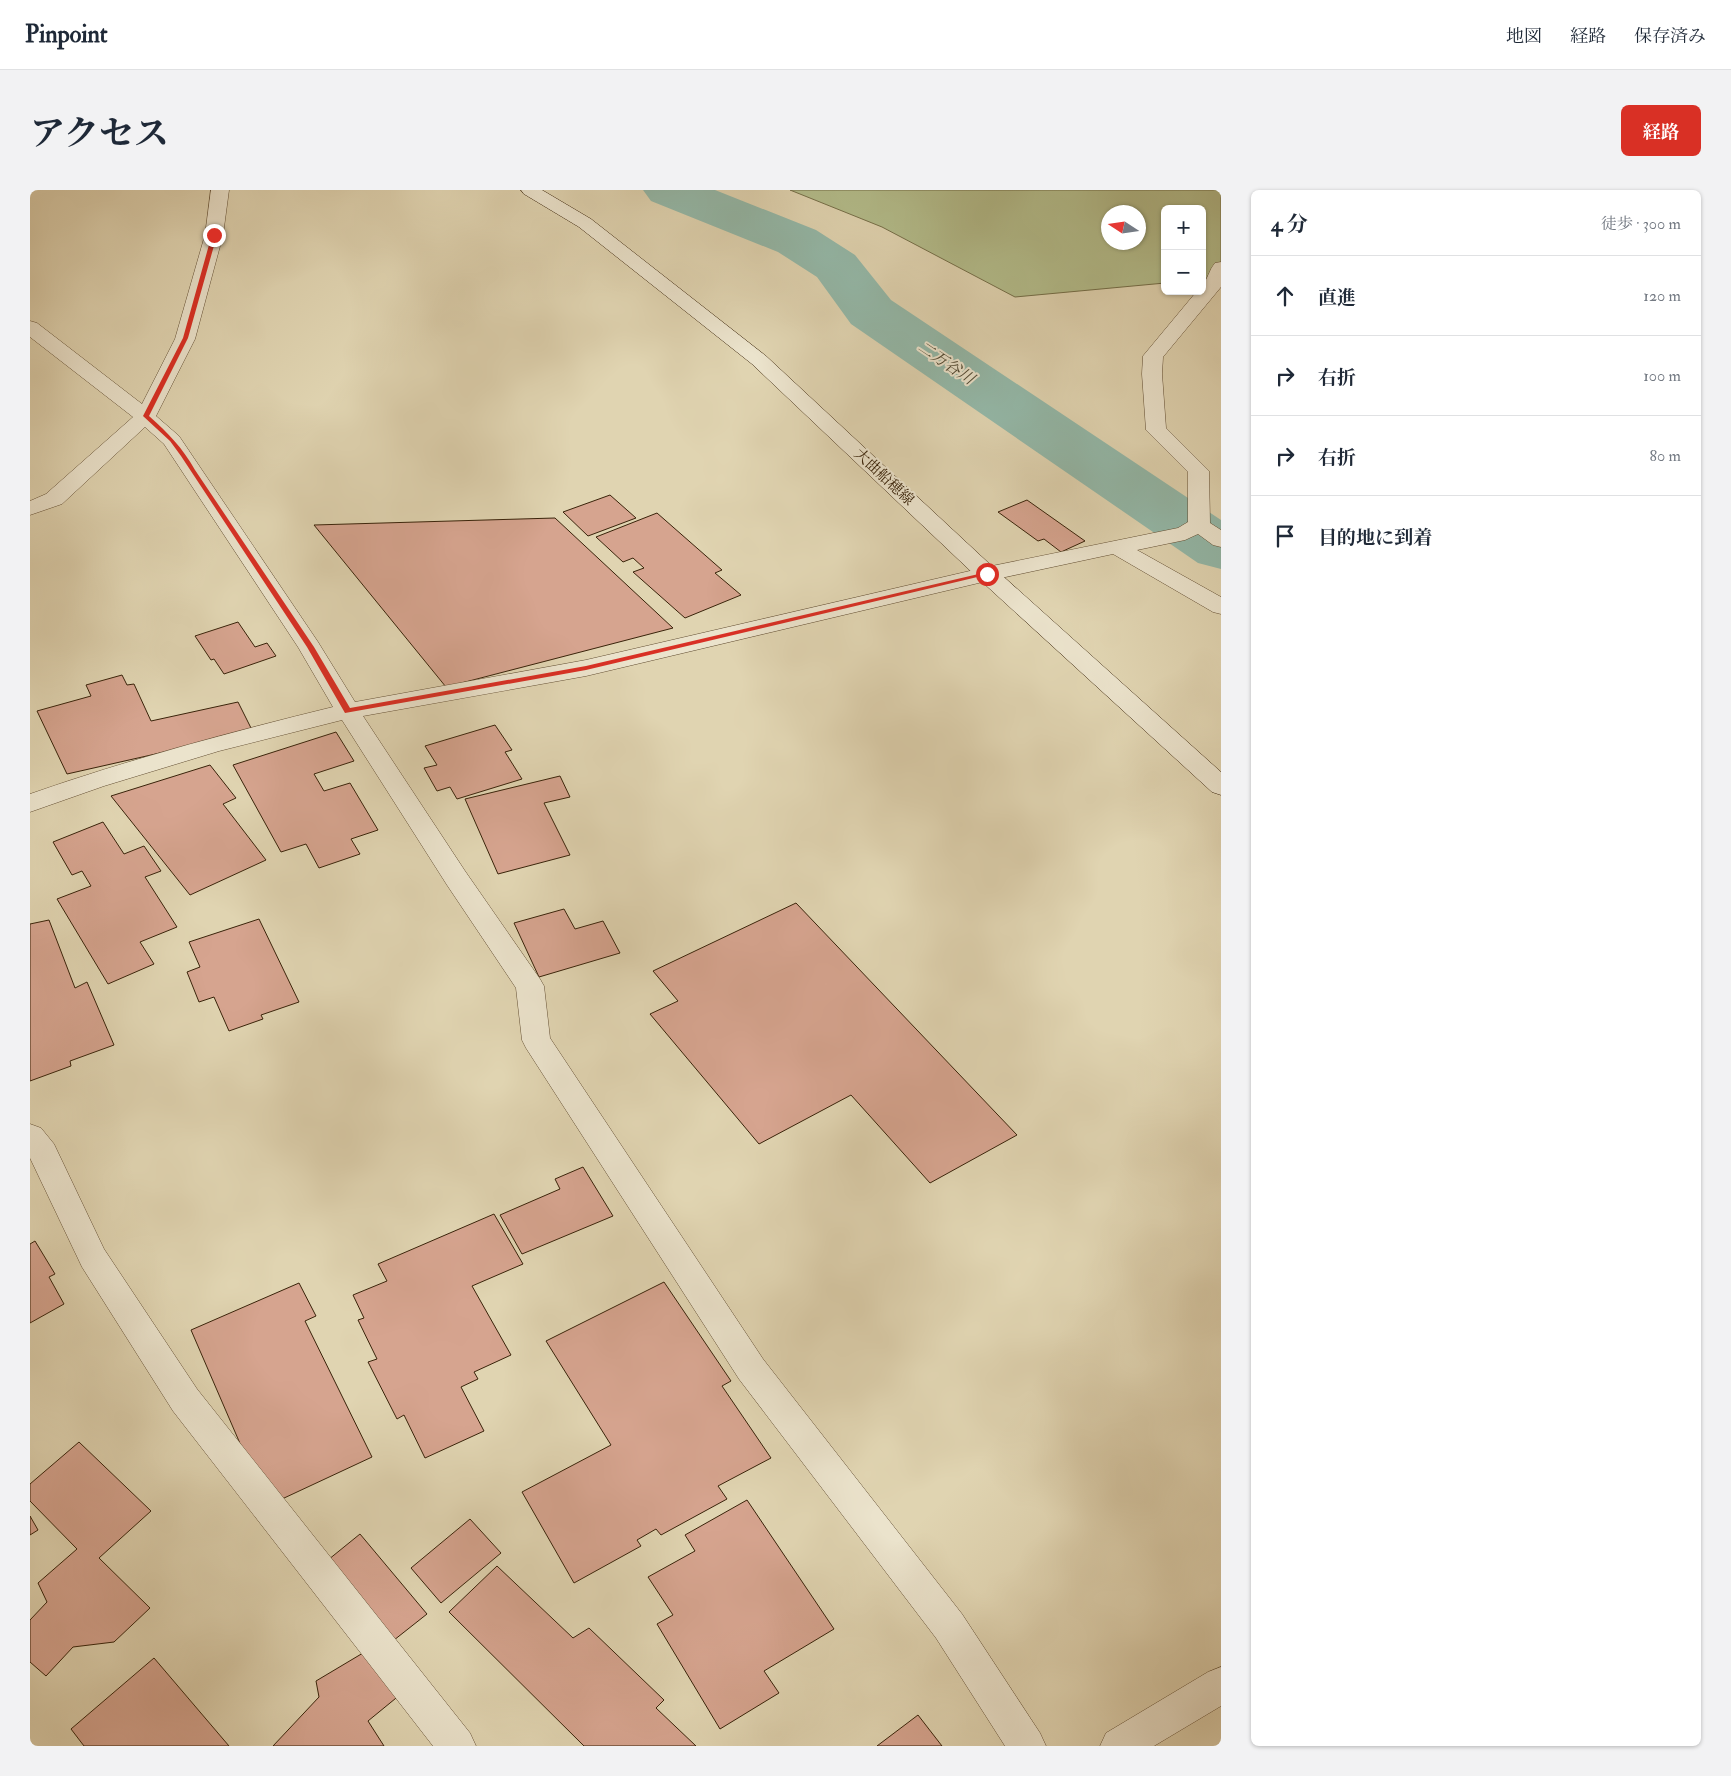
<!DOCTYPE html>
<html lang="ja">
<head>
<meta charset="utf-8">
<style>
  :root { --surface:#fff; --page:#f2f2f3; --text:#1f2937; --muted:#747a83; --line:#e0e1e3; --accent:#d93025 }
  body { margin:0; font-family:"IM FELL Double Pica","Noto Serif JP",serif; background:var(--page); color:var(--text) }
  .controls { position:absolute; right:15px; top:15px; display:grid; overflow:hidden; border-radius:8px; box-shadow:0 1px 4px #0004 }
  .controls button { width:45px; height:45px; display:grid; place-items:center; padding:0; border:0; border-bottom:1px solid var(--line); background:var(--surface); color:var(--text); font:25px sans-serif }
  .compass { position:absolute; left:1071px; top:15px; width:45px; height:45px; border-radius:50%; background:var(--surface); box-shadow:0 1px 4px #0004; rotate:282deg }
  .stop { position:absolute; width:15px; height:15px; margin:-11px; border:4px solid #d93025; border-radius:50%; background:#fff }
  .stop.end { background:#d93025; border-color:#fff; box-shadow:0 1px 5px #0008 }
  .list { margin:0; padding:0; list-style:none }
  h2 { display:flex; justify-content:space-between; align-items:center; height:65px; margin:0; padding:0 20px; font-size:21px }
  h2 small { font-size:16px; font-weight:400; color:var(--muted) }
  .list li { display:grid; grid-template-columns:32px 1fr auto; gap:15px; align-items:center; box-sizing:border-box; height:80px; padding:0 20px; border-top:1px solid var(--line) }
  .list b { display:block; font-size:19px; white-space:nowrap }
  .list em { font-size:16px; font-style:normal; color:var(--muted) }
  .icon { flex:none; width:28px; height:28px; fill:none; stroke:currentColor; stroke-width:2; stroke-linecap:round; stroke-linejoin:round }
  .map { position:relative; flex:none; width:1191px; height:1556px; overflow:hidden; border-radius:8px }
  header { display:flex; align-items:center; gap:30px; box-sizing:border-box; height:70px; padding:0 25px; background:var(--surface); border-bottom:1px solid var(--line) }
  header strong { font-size:24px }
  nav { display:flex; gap:28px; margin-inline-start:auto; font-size:18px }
  .intro { display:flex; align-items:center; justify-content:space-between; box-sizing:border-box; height:120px; padding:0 30px }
  h1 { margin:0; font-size:35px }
  .button { padding:12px 22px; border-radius:8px; background:var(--accent); color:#fff; font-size:18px; font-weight:700 }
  main { display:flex; gap:30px; padding:0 30px }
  aside { flex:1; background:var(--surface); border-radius:8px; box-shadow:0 1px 4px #0004 }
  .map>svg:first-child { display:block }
  .green { fill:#b3bc8b; stroke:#76704a; fill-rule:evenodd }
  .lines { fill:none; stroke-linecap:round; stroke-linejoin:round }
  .river { fill:#94b8a8; fill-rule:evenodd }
  .building { fill:#d6a48f; stroke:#39230a }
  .street-casing { stroke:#634f34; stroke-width:1 }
  .secondary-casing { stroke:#39230a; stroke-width:1 }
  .street { fill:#ebe3cc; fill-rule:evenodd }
  .secondary { fill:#ebe3cc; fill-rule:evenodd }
  .route { fill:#d93025 }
  .labels { text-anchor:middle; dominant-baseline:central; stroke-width:4; stroke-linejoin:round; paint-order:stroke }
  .far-street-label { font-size:15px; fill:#39230a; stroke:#ebe3cc }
  .far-water-label { font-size:16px; font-style:italic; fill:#504832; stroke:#ebe3cc }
</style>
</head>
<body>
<header>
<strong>Pinpoint</strong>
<nav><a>地図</a><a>経路</a><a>保存済み</a></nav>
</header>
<div class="intro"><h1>アクセス</h1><a class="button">経路</a></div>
<main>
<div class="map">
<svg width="1191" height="1556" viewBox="0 0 1191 1556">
  <rect width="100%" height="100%" fill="#e0d4b1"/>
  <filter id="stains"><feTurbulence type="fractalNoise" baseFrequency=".004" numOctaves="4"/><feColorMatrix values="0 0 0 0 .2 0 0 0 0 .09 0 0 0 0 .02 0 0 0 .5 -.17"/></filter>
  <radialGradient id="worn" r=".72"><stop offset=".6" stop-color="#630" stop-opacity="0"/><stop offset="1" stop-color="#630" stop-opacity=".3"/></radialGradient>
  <path class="green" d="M760 0H1191V87L1172 89V19H1135V93L985 107 852 37ZM1078 22H1108V52H1078Z"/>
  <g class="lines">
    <path class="river" d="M613 0H685L786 40 825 65 861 110 1191 330V379L1168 373 821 134 787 87 748 62 621 11Z"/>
  </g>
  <path class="building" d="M580 305 606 328 558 346 533 322Z
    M997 310 1055 351 1031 362 1014 349 1008 351 968 322Z
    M627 323 692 380 685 383 711 405 655 428 603 382 614 378 603 368 593 372 566 347Z
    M525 328 643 438 416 497 284 335Z
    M208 432 225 457 237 453 246 466 194 484 184 469 181 470 165 446Z
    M92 485 97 495 104 494 121 531 208 512 223 542 37 584 7 521 61 506 56 495Z
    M465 535 482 560 475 562 492 589 427 609 420 597 407 601 394 578 407 575 395 556Z
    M306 542 324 571 284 584 294 601 320 593 348 640 321 649 330 664 289 678 276 654 251 662 203 575Z
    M180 575 206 608 193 614 236 670 160 705 81 606Z
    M530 586 540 607 514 613 540 665 468 684 435 609Z
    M73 632 94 664 114 656 131 681 115 687 147 737 110 752 124 774 78 794 27 709 61 696 52 681 42 685 23 652Z
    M766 713 987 945 900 993 821 905 729 954 620 824 648 811 623 781Z
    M534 719 545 739 573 731 590 763 509 787 484 733Z
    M229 729 269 812 231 825 233 829 199 841 184 807 169 812 157 782 170 777 159 752Z
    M19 730 45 798 57 792 84 855 40 871 41 876 0 891V734Z
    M553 977 583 1026 492 1064 470 1025 530 999 525 989Z
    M464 1024 493 1074 442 1096 481 1165 444 1182 448 1189 431 1197 454 1241 395 1268 374 1225 367 1229 338 1172 347 1169 328 1130 334 1128 323 1105 357 1091 348 1074Z
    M5 1051 25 1084 19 1087 34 1114 0 1133V1054Z
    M634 1092 701 1191 692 1196 741 1268 688 1296 697 1309 631 1345 626 1339 607 1350 611 1356 544 1393 492 1302 581 1255 516 1151Z
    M269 1093 286 1126 275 1131 342 1267 237 1316 161 1140Z
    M49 1252 121 1321 69 1368 120 1418 84 1452 43 1457 16 1486 0 1472V1430L17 1412 8 1393 47 1359 0 1311V1294Z
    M717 1310 804 1439 734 1481 749 1503 690 1539 627 1434 643 1425 618 1387 665 1361 655 1345Z
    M0 1326 8 1340 0 1345Z
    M440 1329 471 1363 411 1413 381 1378Z
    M330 1344 397 1424 359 1454 293 1374Z
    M467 1376 543 1448 559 1438 634 1510 626 1518 666 1556H554L419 1422Z
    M338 1460 371 1504 338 1531 354 1556H243L289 1507 286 1491Z
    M124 1468 199 1556H54L41 1539Z
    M888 1525 912 1556H847Z"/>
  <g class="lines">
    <defs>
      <path id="street" d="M181 0H199L193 45 165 149 126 226 149 246 288 452 325 512 556 470 957 377 1148 338 1158 332V282L1116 240 1112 184 1113 166 1167 101H1172V96C1178 89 1179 80 1185 73L1191 72V97L1133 167 1132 184 1136 238 1179 281 1180 333 1191 340V357L1183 355 1168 344 1155 350 1107 360 1191 407V424L1183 422 1083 364 957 391 556 486 333 526 435 681 510 789 514 796 520 848 733 1169 932 1424 1010 1543 1016 1556H975L906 1448 709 1189 496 858 492 850 486 798 417 695 312 530 189 561 74 596 0 622V604C100 569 201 542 303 517L268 457 134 254 115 237 32 314 0 325V311L16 304 103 227 0 147V131L7 133 112 214 145 149 175 45Z
        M0 934 11 938 24 954 74 1059 167 1199 440 1543 446 1556H403L143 1221 52 1077 0 968Z
        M1191 1477V1516L1124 1556H1070L1076 1543 1178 1482Z"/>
      <path id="secondary" d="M491 0H512L561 29 736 166 965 379 1191 582V605L1182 602 949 389 722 174 549 37 494 4Z"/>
    </defs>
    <use href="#street" class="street-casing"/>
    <use href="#secondary" class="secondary-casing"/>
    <use href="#street" class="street"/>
    <use href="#secondary" class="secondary"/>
  </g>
  <path class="route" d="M182 44 187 45 158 148 119 226C139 244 152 257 165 280L284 457 320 518 556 476 957 382 960 384 556 480 315 523 277 457 151 266 140 251 113 226 153 148Z"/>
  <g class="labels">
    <g class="far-street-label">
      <text transform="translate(854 287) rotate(43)">大曲船穂線</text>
    </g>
    <g class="far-water-label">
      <text transform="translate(916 173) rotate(34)">二万谷川</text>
    </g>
  </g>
  <rect width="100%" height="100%" filter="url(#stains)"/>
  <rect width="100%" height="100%" fill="url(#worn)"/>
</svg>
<div class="controls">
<button>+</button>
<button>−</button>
</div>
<svg class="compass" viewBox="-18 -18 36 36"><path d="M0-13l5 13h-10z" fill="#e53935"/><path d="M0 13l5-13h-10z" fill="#747a83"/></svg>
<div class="stop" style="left:957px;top:384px"></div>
<div class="stop end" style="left:184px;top:45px"></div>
</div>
<aside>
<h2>4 分<small>徒歩 · 300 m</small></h2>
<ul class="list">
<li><svg class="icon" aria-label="ahead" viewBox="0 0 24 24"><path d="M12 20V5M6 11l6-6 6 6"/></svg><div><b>直進</b></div><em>120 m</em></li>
<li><svg class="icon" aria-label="right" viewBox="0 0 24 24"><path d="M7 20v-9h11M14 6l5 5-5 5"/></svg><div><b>右折</b></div><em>100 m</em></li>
<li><svg class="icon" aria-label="right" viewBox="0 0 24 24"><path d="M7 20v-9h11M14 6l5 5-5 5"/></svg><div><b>右折</b></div><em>80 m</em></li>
<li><svg class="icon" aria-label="arrive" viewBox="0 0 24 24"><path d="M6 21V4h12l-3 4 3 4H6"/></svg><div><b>目的地に到着</b></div></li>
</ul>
</aside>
</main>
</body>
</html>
